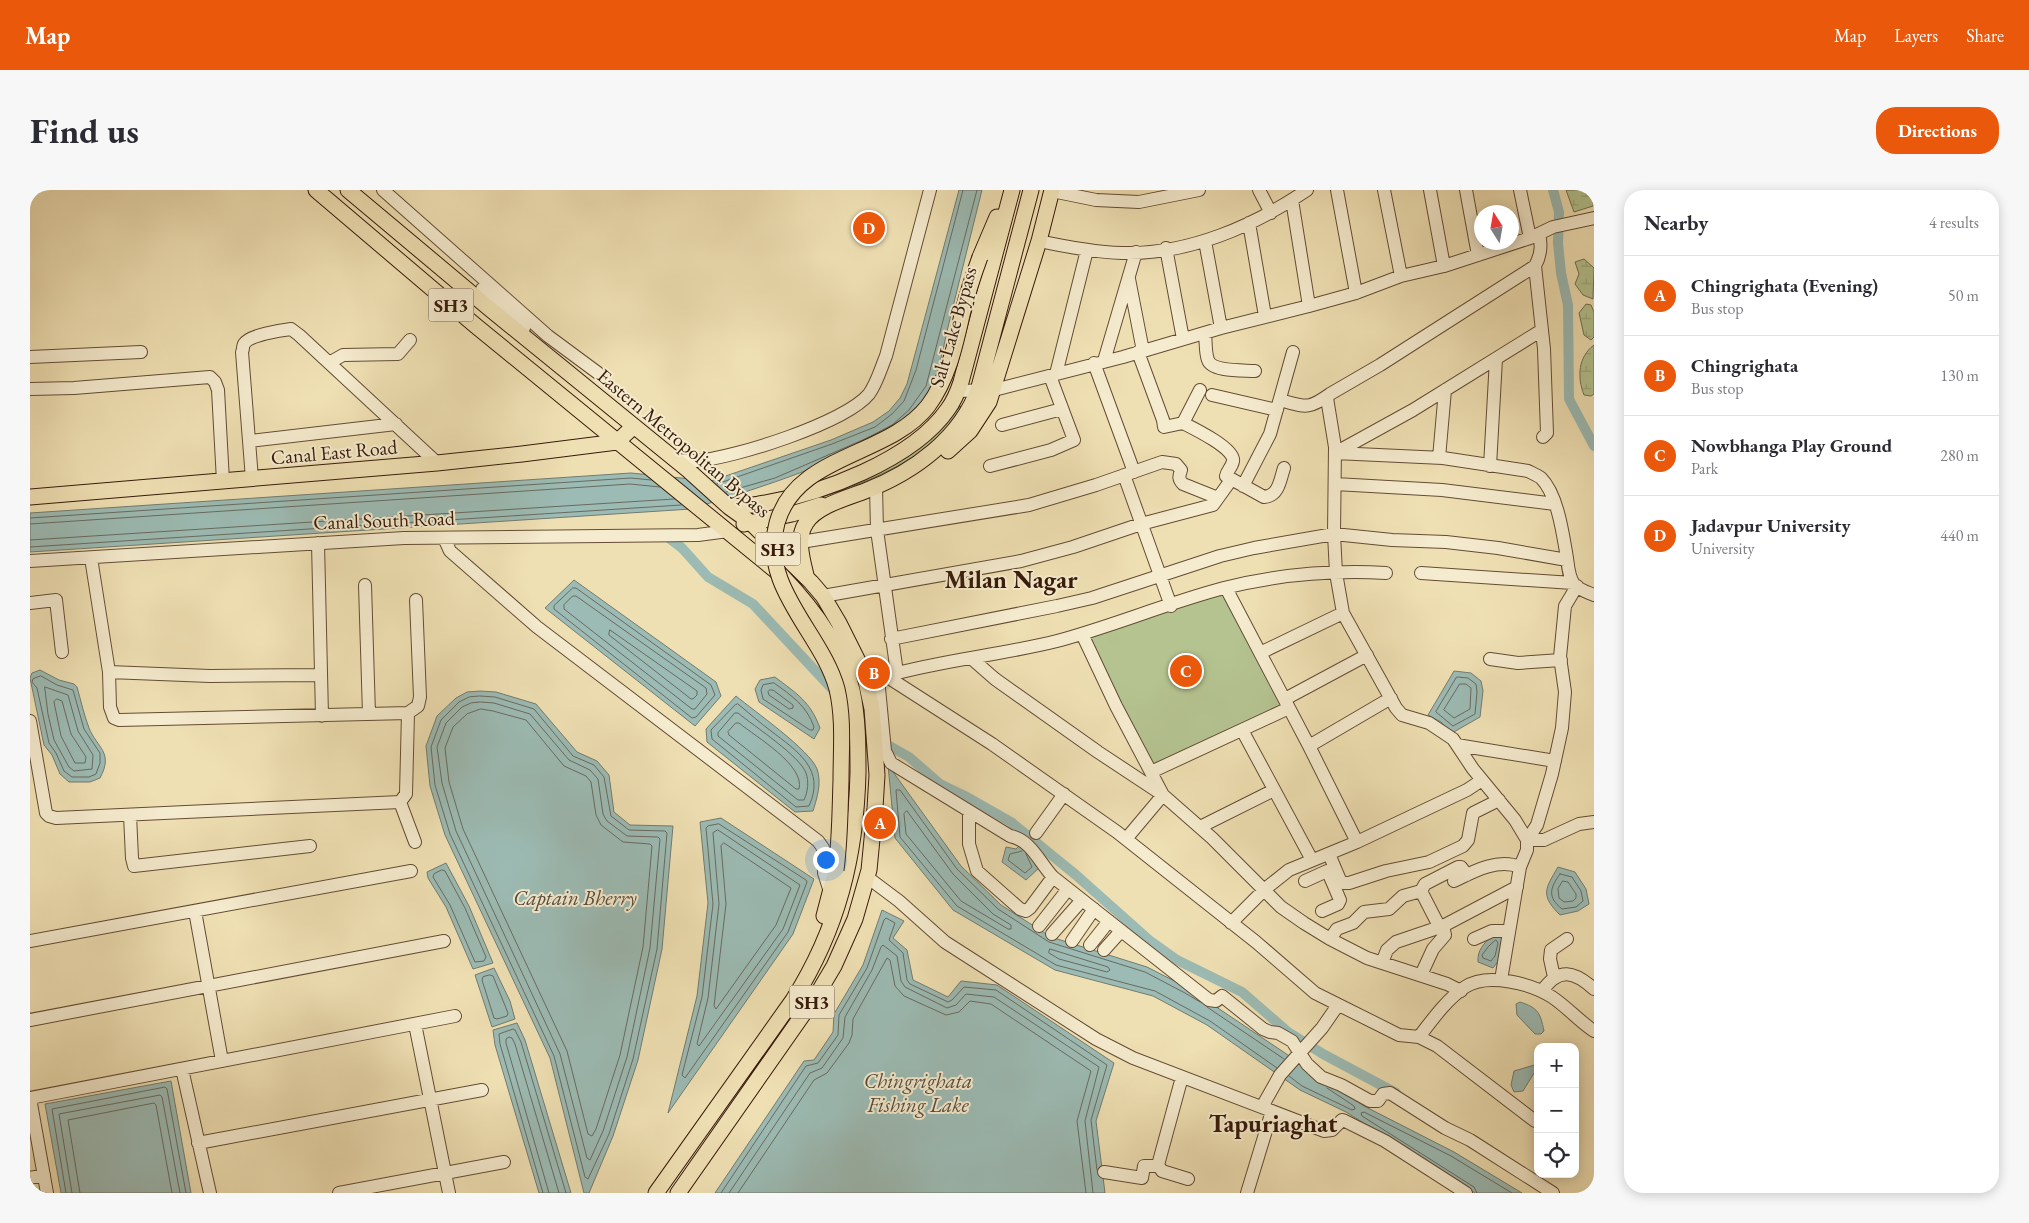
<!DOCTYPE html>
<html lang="en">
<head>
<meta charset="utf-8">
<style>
  :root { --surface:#fff; --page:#f7f7f7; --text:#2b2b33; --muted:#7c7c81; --line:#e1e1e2; --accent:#ea580c }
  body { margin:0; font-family:"EB Garamond",serif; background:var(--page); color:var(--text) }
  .controls { position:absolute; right:15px; bottom:15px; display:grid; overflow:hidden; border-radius:10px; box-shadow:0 2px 12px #0003 }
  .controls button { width:45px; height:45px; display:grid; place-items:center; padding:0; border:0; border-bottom:1px solid var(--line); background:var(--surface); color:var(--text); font:25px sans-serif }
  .compass { position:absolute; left:1444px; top:15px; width:45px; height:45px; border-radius:50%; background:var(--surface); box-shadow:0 2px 12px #0003; rotate:349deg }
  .you { position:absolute; left:795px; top:669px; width:18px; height:18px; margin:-12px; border:4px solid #fff; border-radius:50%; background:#1a73e8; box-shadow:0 0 0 8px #1a73e833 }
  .badge { display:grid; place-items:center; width:32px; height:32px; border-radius:50%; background:var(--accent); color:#fff; font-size:16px; font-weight:700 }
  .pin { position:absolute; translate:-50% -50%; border:2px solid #fff; box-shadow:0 1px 5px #0006 }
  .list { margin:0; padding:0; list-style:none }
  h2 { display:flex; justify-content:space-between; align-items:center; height:65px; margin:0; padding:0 20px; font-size:21px }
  h2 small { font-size:16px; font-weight:400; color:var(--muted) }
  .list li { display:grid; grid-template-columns:32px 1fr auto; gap:15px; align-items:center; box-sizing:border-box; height:80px; padding:0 20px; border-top:1px solid var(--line) }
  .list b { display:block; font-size:19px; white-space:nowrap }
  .list p { margin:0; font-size:16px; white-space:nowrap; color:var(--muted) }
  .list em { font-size:16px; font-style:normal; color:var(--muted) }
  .icon { flex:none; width:28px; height:28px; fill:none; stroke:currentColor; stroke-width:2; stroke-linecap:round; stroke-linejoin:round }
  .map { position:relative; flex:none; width:1564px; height:1003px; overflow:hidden; border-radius:20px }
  header { display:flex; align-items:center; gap:30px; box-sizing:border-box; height:70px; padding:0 25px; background:var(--accent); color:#fff }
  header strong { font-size:24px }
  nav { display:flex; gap:28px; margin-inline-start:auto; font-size:18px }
  .intro { display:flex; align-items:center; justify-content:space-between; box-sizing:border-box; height:120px; padding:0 30px }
  h1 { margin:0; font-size:35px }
  .button { padding:12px 22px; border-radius:20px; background:var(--accent); color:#fff; font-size:18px; font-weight:700 }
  main { display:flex; gap:30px; padding:0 30px }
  aside { flex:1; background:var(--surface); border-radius:20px; box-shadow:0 2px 12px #0003 }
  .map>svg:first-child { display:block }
  .grass { fill:url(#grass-tufts); stroke:#756e4e }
  .wetland { fill:url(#wetland-marsh); stroke:#756e4e }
  .park { fill:#b4c390; stroke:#756e4e }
  .water { fill:#9cbbb4; stroke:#737b70 }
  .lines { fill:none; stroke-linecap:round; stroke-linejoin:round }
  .shore { stroke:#696a60; stroke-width:1 }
  .canal { stroke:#9cbbb4; stroke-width:10 }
  .minor-casing { stroke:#644c35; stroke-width:14 }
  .major-casing { stroke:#361a0b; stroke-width:17 }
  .minor { stroke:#f5ebce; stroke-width:12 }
  .major { stroke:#efe0b3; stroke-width:15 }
  .major-bridge-casing { stroke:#361a0b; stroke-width:17; stroke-linecap:butt }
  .major-bridge { stroke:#efe0b3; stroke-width:15 }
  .labels { text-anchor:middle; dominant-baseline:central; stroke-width:4; stroke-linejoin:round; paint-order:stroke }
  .shield { fill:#f5ebce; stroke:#6f5946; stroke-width:1 }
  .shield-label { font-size:19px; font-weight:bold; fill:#361a0b }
  .street-label { font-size:20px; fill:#361a0b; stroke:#f5ebce }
  .water-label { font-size:21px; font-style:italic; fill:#554a3e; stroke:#f5ebce }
  .district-label { font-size:25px; font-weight:bold; fill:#361a0b; stroke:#f5ebce }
</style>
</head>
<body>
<header>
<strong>Map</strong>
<nav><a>Map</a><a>Layers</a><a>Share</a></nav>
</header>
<div class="intro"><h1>Find us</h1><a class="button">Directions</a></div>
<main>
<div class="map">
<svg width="1564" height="1003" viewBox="0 0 1564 1003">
  <defs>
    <pattern id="grass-tufts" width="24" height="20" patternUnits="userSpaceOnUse" patternTransform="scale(1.25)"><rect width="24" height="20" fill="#b4c390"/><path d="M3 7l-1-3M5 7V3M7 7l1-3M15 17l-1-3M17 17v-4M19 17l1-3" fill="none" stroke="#9ba77b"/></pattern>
    <pattern id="wetland-marsh" width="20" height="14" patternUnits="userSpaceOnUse" patternTransform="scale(1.25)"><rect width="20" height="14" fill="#b4c390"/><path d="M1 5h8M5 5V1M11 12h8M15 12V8" fill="none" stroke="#9ba77b"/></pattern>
  </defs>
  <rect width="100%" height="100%" fill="#efe0b3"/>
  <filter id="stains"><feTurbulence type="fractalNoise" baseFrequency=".004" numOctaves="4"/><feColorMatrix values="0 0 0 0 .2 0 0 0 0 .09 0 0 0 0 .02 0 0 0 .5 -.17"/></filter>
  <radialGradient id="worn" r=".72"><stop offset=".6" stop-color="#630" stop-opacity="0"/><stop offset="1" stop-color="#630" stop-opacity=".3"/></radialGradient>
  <path class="grass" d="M930 216 933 218C896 274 832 294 771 314L770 310C811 295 859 283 893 255 907 244 919 230 930 216Z"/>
  <path class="wetland" d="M1536 0H1564L1563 16 1544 22Z
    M1554 69 1564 78 1563 109 1553 105 1545 94 1549 84 1545 72Z
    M1556 114 1561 115 1564 122V147L1561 150 1554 145 1549 123Z
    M1564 155V204L1561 206 1554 205C1547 187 1548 167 1564 155Z"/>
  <path class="park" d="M1193 400 1256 516 1123 576 1057 446Z"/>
  <path class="water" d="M929 0H952C941 44 930 88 919 133 914 153 910 180 901 199 872 258 723 299 661 319L0 362V323L601 283 681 291 801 250 843 232 859 221 870 208 877 194Z
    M544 390 686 492 691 506 665 536 515 418Z
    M10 480 29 490 44 494 47 497C51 511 54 525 59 538 67 558 84 562 70 588L60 592H39L30 584 22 565 14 555 0 488 2 483Z
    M1424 481 1441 483 1451 491 1453 501 1450 527 1422 543 1411 532 1398 525Z
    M745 487C767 504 780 511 790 538L784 549 729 512 725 499 730 490Z
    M450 501 466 502 506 514 547 562 567 571 579 585 584 622 600 635 643 636 632 759 608 870 583 946 559 1003H554L520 868 415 645 400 596 396 556 407 526 426 508 437 502Z
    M706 506C724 521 780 560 787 579 792 593 787 608 783 621L765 622 677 552 676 539Z
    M858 575 931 676 971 715 1021 747 1117 777 1158 798 1334 916 1424 962 1492 1003H1445L1316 922 1270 900 1177 835 1123 806 1025 780 923 720 865 648Z
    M691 628 784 689 763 744 638 923 667 806 678 713 670 632Z
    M992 653 1009 678 996 690 972 672 976 657 986 659Z
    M416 673 439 716 463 773 443 779 416 717 398 688 397 682Z
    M1528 677 1545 682 1556 699 1559 714 1548 721 1530 725C1510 705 1515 699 1528 677Z
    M852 720 874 731 863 748 877 760 883 790 918 807 931 791 967 795 1084 873 1066 931 1075 1003H685L774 871 784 870 803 842 804 824 833 775Z
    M1461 746 1474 747 1470 769 1463 778 1448 772C1447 760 1454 754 1461 746Z
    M464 778 480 811 485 829 462 837 445 785Z
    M1490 812C1508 818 1510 822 1514 841L1511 844H1505L1487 825 1486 814Z
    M487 833 495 850 541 1003H509L465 855 463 840Z
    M1508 874V881L1504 883 1493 901 1484 902 1481 895 1484 881Z
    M141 891 161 1003H31L15 914Z"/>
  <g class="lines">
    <path class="shore" d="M687 294 802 254 845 237 862 224 874 211 886 180 933 0
      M696 302 745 288 835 249 862 235 879 220 896 196 947 0
      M0 328 601 288 621 290
      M0 334 600 294 630 297
      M0 350 644 309
      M0 357 651 315
      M543 398H546L681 495 685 505 666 527 662 528 524 419V416Z
      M543 406H546L676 498 677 504 665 519H662L534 419V415Z
      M580 440 667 501V505L663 509H661L579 445Z
      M11 486 27 495 43 500 54 539 70 563V573L66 584 59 587H42L34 581 26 563 19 553 7 498 2 492 3 489Z
      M1427 487 1438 488 1446 494 1447 502 1445 524 1423 536 1406 522Z
      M744 493C761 505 777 516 784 537L783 540H780L733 509 731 500 733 495Z
      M1430 494H1436L1441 498 1440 519 1424 528 1414 520Z
      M15 497 38 505 48 541 63 565 62 579 44 581 39 577 24 550 18 524Z
      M740 500H743L763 515V518L759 519 739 505 738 502Z
      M450 506 465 507 504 519 543 566 564 575 574 587 581 626 599 640 635 641 637 643 627 759 603 869 579 944 558 989 555 987 524 866 420 644 405 595 401 557 411 530 429 512 439 507Z
      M27 509 32 511 41 544 56 567 55 573H45L31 546 24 512Z
      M451 512 464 513 500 524 539 570 560 580 568 589 573 624 577 631 597 646 628 647 630 649 620 758 597 867 573 941 560 970 557 968 530 864 426 641 412 593 407 557 416 533 432 517 441 513Z
      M708 514C719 523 730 533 741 541 767 561 796 579 779 616L766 617 682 549 681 540 705 515Z
      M451 519 463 521 496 530 534 576 556 586 561 592 566 625 571 635 593 652 620 654 622 656 613 757 590 865 566 939 562 946 558 944 537 861 433 639 419 592 415 558 423 537 437 524Z
      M705 523H708C724 536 770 566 776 583 779 591 778 602 774 610H768L688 546V543Z
      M706 533H709C726 547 775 575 769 599H766L699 545 698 542Z
      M877 621 923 684 963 724 981 735V739H978L931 711 876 644 874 624Z
      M689 634 776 690 777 692 758 742 655 888 652 885 672 807 683 714 676 638 678 636Z
      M688 640 770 695 753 739 669 856 667 854 678 808 689 714 683 643Z
      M694 653 761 698 746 735 686 819 684 816 696 714 691 656Z
      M992 661 980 664 978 670 995 683 1002 677 996 664
      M412 680 415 681 435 718 456 767 454 771 445 772 420 715 403 687 404 684Z
      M1530 684 1542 687 1551 701 1553 711 1546 717 1532 719C1517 707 1520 698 1530 684Z
      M1533 691 1538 692 1546 704V708L1543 711 1534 712 1529 708 1528 699Z
      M1466 750 1468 753 1465 766 1461 771 1453 768 1452 765 1458 757Z
      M1020 759 1078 777 1080 780 1077 782 1029 769 1019 763Z
      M460 785 463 786 478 823 477 826 467 829 464 828 452 790 453 787Z
      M1170 812 1155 803 1115 782 1019 752 968 719 927 679 870 600H866L870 647 927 716 1026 775 1125 801 1180 831 1247 878
      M1177 817 1254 869
      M1259 886 1272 896 1322 920 1325 919 1324 916 1297 898
      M36 1003 22 919 135 897 137 899 156 1003
      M42 1003 29 924 130 905 132 907 150 1003
      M50 1003 38 930 124 913 126 915 142 1003
      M513 1003 470 854 469 844 483 839 485 840 491 852 536 1003
      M519 1003 476 853V849L479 847 482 848 485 854 529 1003
      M691 1003 776 876 788 873 808 845 809 825 837 778 854 730 856 728 865 733 859 750 873 763 877 790 880 794 918 812 922 810 934 797 966 800 1077 875 1061 930 1067 980
      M699 1003 780 883 792 878 813 848 815 827 842 780 851 757 853 755 867 766 871 791 875 797 917 818 926 815 936 804 964 807 1069 877 1055 931 1063 1003
      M708 1003 784 890 797 883 819 853 822 845 823 829 857 768 860 770 865 796 874 806 916 825 929 822 940 811 961 814 1061 881 1047 931 1056 1003
      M1447 1003 1444 997 1332 926 1331 923 1334 922 1421 966 1482 1003"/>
    <path class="canal" d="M1523 0 1529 22 1528 53 1531 83 1538 115 1539 209 1564 256
      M635 345 652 358 678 387 723 414 806 503
      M850 548 856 554 879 567 910 594 937 607 981 632 1046 685 1119 750 1147 770 1212 802 1258 842 1293 864 1366 903"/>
    <defs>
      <path id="minor" d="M353 0 518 146 568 183
        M1229 0 1241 23
        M1307 0 1326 103
        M1354 0 1371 86
        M1400 0 1414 76
        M1436 0 1448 65
        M1490 0 1500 48
        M1022 1 1066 10 1109 12 1169 0
        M1262 10 1279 116
        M1219 33 1235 126
        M1509 44C1512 56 1511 65 1505 76L1514 159 1517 243 1513 247
        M1009 51C1037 57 1064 62 1092 63 1158 65 1224 36 1277 0
        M1175 51 1191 138
        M1136 58 1153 149
        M1099 89 1113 161
        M452 99 494 138
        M1175 143C1176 151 1175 162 1178 170 1182 182 1214 180 1225 181
        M1108 162 1133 230 1134 237 1153 233 1170 200
        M0 167 111 162
        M1074 171 1106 62
        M299 173 313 165 368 164 380 150
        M1064 173 1104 282
        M1026 184 1057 60
        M0 199 44 198 180 187 185 192 188 200 193 291
        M928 201 964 200 1093 167 1191 138 1279 116 1326 103 1371 86 1414 76 1500 48 1523 37 1564 28
        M1182 205 1247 220
        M1250 210C1276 217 1278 220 1300 204
        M1153 233C1163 238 1206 259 1203 271 1202 277 1197 281 1196 286L1234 307C1249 306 1250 290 1254 278
        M972 235 1032 219
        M220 251 366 234
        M1305 263 1413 268 1498 281C1502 283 1507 285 1511 288 1528 305 1533 345 1537 368 1538 376 1539 388 1544 394 1549 400 1557 402 1564 405
        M1305 263 1383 220 1512 140
        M1409 268 1415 200
        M647 270C653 270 659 271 666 271 704 268 815 233 839 204 847 193 851 178 856 166L900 0
        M960 276 1021 260 1044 250 1020 186
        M1460 276 1466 169
        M1094 285 1141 416
        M222 289 212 162C213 161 213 155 214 154 219 145 252 140 261 139L269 145 407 273
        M1305 294 1412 300 1525 314
        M1213 296 1240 244 1263 162
        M846 297 847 340 867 483
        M414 348 420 361 507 437 788 651 793 658 794 683 800 702
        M771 352 999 315 1066 295 1132 272 1146 274 1151 280C1149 286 1148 289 1153 294L1188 308
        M288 353 292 526
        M61 368 79 482 80 517 84 528 89 530 378 523 388 516 390 507 386 410
        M0 371 374 348 668 345 698 341
        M1391 383 1543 393
        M335 395 339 524
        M1196 398 1279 556 1327 652
        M793 406 991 371 1043 357 1111 334 1183 315 1201 290
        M0 413 26 410 32 462
        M1052 444 1086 516 1133 605 1096 649
        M861 449 1027 416 1062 408 1190 366 1224 358 1304 344 1362 350 1416 352 1468 358 1537 370
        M1230 463 1313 423
        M941 468 965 489 1068 562 1133 605 1182 648 1251 717 1274 733 1300 749 1337 768 1417 794 1431 801
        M1460 469 1488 473 1531 470
        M79 482 180 486 290 485
        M856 486C912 470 971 465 1027 451 1083 436 1137 413 1194 398 1246 385 1302 380 1356 383
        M848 488 855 561 861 573 980 646C1001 650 1009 672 1023 687L1179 810 1186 811 1192 806 1233 839 1240 842 1248 843 1262 851 1277 874 1291 887 1311 895 1340 911H1348L1353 904 1360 903 1415 938 1440 950 1523 1003
        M840 490 856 486 962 554 1087 642 1226 752 1285 803 1369 845 1389 847C1402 830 1417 809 1435 797 1458 782 1502 794 1522 807 1537 817 1549 831 1564 841
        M1255 509 1337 465
        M0 531 16 623 19 626 26 628 370 612 376 604 378 523
        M1212 540 1282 670
        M1427 555 1525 571
        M1279 556 1361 508
        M1121 582 1259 518
        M370 612 385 652
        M939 621V654L947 681 990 719 996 721 1000 718 1023 687
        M100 625 102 668 104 676 280 656
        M1170 637 1244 600
        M1006 643 1034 604
        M1497 650 1507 635 1522 584 1532 538 1535 502 1530 467 1535 416 1547 396
        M1497 650H1514L1549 634 1564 632
        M1299 664 1310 690 1313 693H1319L1356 681 1399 672 1433 656 1438 650 1443 623 1469 610
        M837 687 869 711 915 752 1066 849 1103 868 1294 941 1302 940 1312 930 1315 931 1355 951 1436 1003
        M1275 691 1297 681
        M1424 691C1444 681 1468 668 1490 677
        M1391 701 1410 738
        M165 721 192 871
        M1292 721 1308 714 1310 710 1298 682
        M1201 733 1235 699 1259 680 1327 652 1437 600 1452 590
        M1009 736 1038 699
        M1022 744 1052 710
        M1300 749 1307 739 1323 733 1334 722 1359 719 1373 706 1391 701 1395 694 1428 677H1431L1437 685
        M1444 749 1462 741H1479
        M0 751 381 681
        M1042 751 1064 719
        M1060 755 1079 731
        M1074 760 1091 741
        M1352 773 1357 760 1366 752 1413 736 1487 697
        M1391 785 1403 759 1415 745 1413 736
        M1524 787 1520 769 1521 760 1537 749
        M1471 790 1490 677 1497 660V650L1485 630 1443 579 1423 549 1399 533 1372 525 1366 518 1313 423 1306 383 1304 344 1305 257 1297 208 1300 204 1350 175 1505 76
        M1512 801C1529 777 1544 781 1564 799
        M0 830 414 751
        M385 834 419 1003
        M1389 847 1407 856 1505 931
        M152 879 180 1003
        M1152 887 1128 975 1132 981 1158 989
        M0 908 425 826
        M0 908 17 1003
        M1232 917 1250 885 1292 838 1308 815
        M168 953 452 900
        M1074 982 1112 988 1114 976H1128
        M0 988 14 985
        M309 1003 474 972
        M1217 1003 1242 921"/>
      <path id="major" d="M286 0 446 136 751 385C781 416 812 457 822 500 828 527 828 556 828 583 826 666 808 739 763 810L626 1003
        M318 0 460 119 658 280 699 317 720 332 781 392 793 406 809 433 829 473 836 491 842 519 847 585 845 618 839 680 825 729 804 776 788 803 648 1003
        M950 67 967 27
        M918 261 940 241 959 212 1009 51 1022 0
        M0 307 407 273 492 264 587 252 604 236
        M699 317C709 316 719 316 729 314 789 305 883 270 918 219 924 211 928 201 931 192L982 0
        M714 334 762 324 791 315
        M776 385C772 369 766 348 776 333 786 316 817 308 835 301 884 282 931 248 949 197L1001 0
        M794 726 806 680"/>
    </defs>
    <use href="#minor" class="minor-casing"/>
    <use href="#major" class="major-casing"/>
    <use href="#minor" class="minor"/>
    <use href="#major" class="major"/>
    <defs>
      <path id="major-bridge" d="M806 680C810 650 810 620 811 590 811 560 814 529 807 499 792 443 729 397 747 333 766 264 858 267 898 216 918 189 925 156 932 125 937 105 943 86 950 67"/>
    </defs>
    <use href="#major-bridge" class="major-bridge-casing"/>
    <use href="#major-bridge" class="major-bridge"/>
  </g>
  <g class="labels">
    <g class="shield">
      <rect x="398.5" y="98.5" width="45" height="33" rx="4"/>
      <rect x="725.5" y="342.5" width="45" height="33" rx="4"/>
      <rect x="759.5" y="795.5" width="45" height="33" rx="4"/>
    </g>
    <g class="shield-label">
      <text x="421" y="115">SH3</text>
      <text x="748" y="359">SH3</text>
      <text x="782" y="812">SH3</text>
    </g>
    <g class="street-label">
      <text transform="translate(923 137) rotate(-74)">Salt Lake Bypass</text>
      <text transform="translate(654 253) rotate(40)">Eastern Metropolitan Bypass</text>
      <text transform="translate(304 262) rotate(-5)">Canal East Road</text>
      <text transform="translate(354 330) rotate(-2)">Canal South Road</text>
    </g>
    <g class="water-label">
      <text x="545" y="707">Captain Bherry</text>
      <text x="888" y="890">Chingrighata<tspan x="888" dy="24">Fishing Lake</tspan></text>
    </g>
    <g class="district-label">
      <text x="981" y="389">Milan Nagar</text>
      <text x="1243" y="933">Tapuriaghat</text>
    </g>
  </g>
  <rect width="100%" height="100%" filter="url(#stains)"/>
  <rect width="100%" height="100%" fill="url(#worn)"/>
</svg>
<div class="controls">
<button>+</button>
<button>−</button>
<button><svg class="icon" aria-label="locate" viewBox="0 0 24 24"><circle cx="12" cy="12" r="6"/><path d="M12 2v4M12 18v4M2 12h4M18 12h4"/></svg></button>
</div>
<svg class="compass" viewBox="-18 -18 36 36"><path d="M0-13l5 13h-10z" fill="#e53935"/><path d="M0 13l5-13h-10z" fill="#7c7c81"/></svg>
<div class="you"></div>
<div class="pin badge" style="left:850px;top:633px">A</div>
<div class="pin badge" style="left:844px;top:483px">B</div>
<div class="pin badge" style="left:1156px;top:481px">C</div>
<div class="pin badge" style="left:839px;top:38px">D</div>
</div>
<aside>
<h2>Nearby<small>4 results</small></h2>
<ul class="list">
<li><span class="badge">A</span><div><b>Chingrighata (Evening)</b><p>Bus stop</p></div><em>50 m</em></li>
<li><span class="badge">B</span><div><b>Chingrighata</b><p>Bus stop</p></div><em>130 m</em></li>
<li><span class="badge">C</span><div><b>Nowbhanga Play Ground</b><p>Park</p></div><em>280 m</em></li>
<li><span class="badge">D</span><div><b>Jadavpur University</b><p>University</p></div><em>440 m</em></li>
</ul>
</aside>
</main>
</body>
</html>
